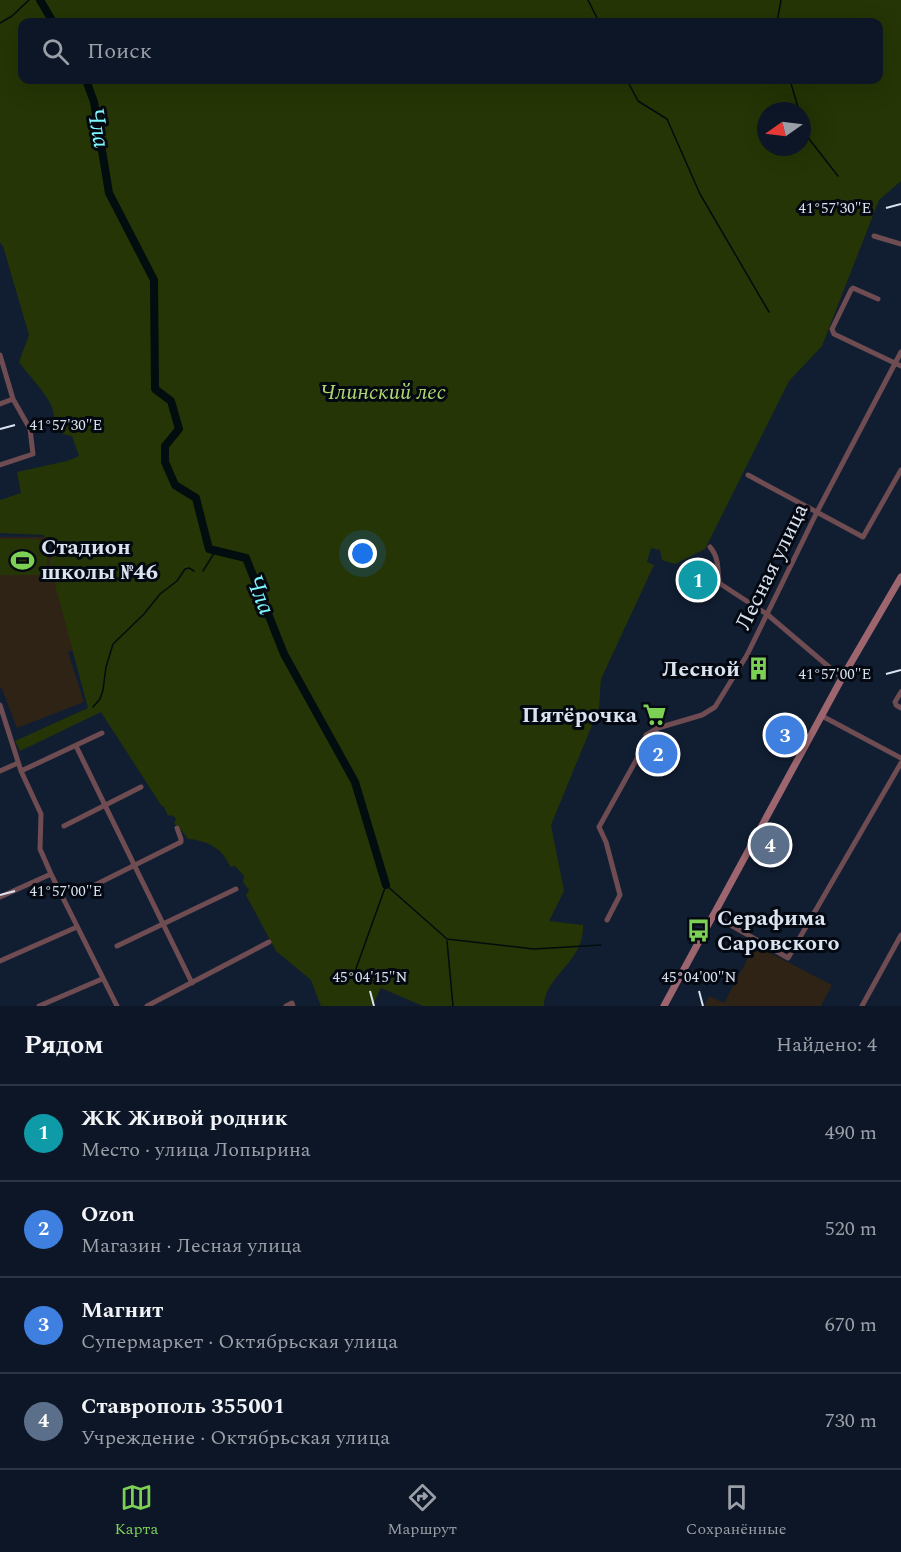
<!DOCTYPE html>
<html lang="ru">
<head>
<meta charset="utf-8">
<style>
  :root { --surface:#0d1626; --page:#161f2e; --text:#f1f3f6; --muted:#9a9fa7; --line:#2d3543; --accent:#7cd155 }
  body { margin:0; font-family:Spectral,serif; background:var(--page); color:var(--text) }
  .compass { position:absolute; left:757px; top:102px; width:54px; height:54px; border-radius:50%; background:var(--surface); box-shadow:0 6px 24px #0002; rotate:256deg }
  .you { position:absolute; left:363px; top:554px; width:21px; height:21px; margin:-15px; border:4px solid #fff; border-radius:50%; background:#1a73e8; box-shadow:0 0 0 9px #1a73e833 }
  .badge { display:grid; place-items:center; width:39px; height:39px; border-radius:50%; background:var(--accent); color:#fff; font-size:20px; font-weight:700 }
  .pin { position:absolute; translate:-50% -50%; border:3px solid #fff; box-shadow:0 2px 6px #0006 }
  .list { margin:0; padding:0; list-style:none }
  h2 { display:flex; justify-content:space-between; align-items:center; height:78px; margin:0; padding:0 24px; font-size:26px }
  h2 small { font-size:20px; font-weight:400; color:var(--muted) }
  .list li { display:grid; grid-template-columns:39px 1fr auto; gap:18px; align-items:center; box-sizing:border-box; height:96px; padding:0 24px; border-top:2px solid var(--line) }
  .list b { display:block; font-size:22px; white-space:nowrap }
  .list p { margin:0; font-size:20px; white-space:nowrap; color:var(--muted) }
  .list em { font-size:20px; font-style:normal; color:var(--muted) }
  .icon { flex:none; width:33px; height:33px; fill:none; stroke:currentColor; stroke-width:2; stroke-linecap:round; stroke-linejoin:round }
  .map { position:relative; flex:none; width:901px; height:1006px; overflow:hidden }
  .search { position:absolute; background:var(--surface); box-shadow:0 6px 24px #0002; left:18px; right:18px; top:18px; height:66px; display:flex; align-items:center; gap:15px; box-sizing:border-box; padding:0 21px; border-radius:12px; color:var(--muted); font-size:22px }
  .sheet { height:462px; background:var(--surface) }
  nav { display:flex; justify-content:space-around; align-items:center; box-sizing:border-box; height:84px; border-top:2px solid var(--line); background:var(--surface); font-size:16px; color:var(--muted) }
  nav a { display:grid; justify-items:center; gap:3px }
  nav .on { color:var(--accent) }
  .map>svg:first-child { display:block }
  .education { fill:#2e2314 }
  .green { fill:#253505; fill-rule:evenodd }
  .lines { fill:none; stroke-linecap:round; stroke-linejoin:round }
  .stream { stroke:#010d0e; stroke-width:1.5 }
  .river { stroke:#010d0e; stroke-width:8 }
  .minor { stroke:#6f4c51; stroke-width:5 }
  .secondary { stroke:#9d656e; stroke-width:7 }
  .ticks { fill:none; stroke:#dae3f0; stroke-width:2 }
  .labels { text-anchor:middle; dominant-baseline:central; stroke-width:6; stroke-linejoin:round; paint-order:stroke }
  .park-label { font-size:22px; font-style:italic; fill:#aed670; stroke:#040811 }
  .poi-label { font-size:22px; font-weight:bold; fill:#dae3f0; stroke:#040811; text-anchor:start }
  .street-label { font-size:22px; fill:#dae3f0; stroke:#040811 }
  .water-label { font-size:24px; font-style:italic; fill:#7ef9fe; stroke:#040811 }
  .ticks-label { font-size:15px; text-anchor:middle; fill:#dae3f0; stroke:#040811; stroke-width:6; stroke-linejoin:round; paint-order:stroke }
</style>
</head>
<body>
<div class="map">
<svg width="901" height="1006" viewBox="0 0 901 1006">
  <rect width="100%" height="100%" fill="#111e32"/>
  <path class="education" d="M0 537H45L74 650 68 652 84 702 17 728 2 689 0 688Z
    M755 945 832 985 821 1006H704L709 996 724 1003Z"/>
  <path class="green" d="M0 0H901V181L879 200 822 346 789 381 705 549 675 564 662 560 660 550 651 548 647 562 654 565 601 679 599 708 551 825 564 891 549 921 583 925C585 962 544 976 544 1006H423L381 988 372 1006H321L311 980 276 951 246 895 249 890 243 882 244 876 235 866 231 867C229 865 228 862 226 859 219 846 202 840 188 839L178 826 174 824 176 818 171 815 168 816 164 807 161 805 101 712 20 751 15 741 88 708 49 562 55 550 43 535 0 533V500L21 493 17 472 67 461 79 456 72 436 60 433C54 424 55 415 51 405 44 390 29 376 19 362L29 335 3 246 0 243ZM22 22H878V80H22ZM766 111H802V147H766Z
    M0 539H38L47 548V572L43 575H0Z"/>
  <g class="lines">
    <path class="stream" d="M588 0 599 22
      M777 22 781 0
      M0 23 12 16 29 0
      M627 80 638 101 667 119 700 194 769 312
      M790 80 799 111
      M802 120 806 135 838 176
      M203 571 216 550
      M93 707 100 699 103 690 106 667 113 644 144 614 160 594 177 581 185 569 189 568 194 571
      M447 941 453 1006
      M353 977 386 885 447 939 534 949 601 945"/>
    <path class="river" d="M40 0 53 22
      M86 80 94 102 109 193 154 280 155 389 171 401 179 429 165 446V462L175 485 196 498 209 549 246 558 284 654 355 782 386 885"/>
    <path class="minor" d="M874 236 901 244
      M878 299 853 288 851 290 832 329 834 334 901 366
      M0 355 13 399 30 429 33 454 0 465
      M0 404 13 399
      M748 475 863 537 901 470
      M710 547C719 557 718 571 719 583L768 615 842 678
      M901 692 895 702 896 705 901 708
      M0 705 21 771 41 814 40 849 51 874 0 897
      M822 716 901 758
      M76 746 192 983
      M0 771 18 763
      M21 771 102 733
      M64 826 141 787
      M51 874 117 1006
      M87 889 181 842V839L177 828
      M713 915 788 958 901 763
      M607 920 620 895 606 842 599 827 639 755 646 735 658 728 702 715 715 707 747 655 817 512 901 352
      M117 946 236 889
      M0 961 77 927
      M39 1006 102 979
      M147 1006 269 942
      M286 1006 292 1003 293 1006
      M862 1006 901 935"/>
    <path class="secondary" d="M664 1006 842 678 901 577"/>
  </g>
  <path class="ticks" d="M886 208 901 204M0 429 15 425M886 674 901 670M0 895 15 891M370 991 374 1006M699 991 703 1006"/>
  <defs>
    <symbol id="stadium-bare" viewBox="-9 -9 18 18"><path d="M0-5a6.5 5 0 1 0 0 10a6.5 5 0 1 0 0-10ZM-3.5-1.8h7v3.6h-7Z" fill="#7cd155" stroke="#040811" stroke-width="2.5" paint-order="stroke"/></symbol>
    <symbol id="building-bare" viewBox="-9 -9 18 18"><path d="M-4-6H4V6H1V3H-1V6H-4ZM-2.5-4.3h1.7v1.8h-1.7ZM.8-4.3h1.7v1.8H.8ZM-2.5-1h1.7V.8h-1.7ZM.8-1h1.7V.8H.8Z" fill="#7cd155" stroke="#040811" stroke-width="2.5" paint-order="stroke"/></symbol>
    <symbol id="supermarket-bare" viewBox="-9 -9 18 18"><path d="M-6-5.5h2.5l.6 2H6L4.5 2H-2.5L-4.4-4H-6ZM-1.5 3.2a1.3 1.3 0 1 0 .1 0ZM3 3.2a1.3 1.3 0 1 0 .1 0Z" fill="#7cd155" stroke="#040811" stroke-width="2.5" paint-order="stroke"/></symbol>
    <symbol id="bus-bare" viewBox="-9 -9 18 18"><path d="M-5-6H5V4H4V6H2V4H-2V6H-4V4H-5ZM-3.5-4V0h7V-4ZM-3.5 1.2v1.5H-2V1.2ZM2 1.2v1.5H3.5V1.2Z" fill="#7cd155" stroke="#040811" stroke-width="2.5" paint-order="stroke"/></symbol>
  </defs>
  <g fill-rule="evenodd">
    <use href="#stadium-bare" x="6" y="544" width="33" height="33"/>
    <use href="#building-bare" x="742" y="652" width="33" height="33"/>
    <use href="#supermarket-bare" x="638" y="698" width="33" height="33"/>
    <use href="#bus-bare" x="682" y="914" width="33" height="33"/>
  </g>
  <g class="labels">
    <g class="park-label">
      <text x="383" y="392">Члинский лес</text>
    </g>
    <g class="poi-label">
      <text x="41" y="547">Стадион<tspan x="41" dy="25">школы №46</tspan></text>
      <text x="740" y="669" text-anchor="end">Лесной</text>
      <text x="637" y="715" text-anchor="end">Пятёрочка</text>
      <text x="717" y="918">Серафима<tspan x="717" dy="25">Саровского</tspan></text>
    </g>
    <g class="street-label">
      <text transform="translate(772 567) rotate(-64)">Лесная улица</text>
    </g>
    <g class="water-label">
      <text transform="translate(98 128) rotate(80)">Чла</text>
      <text transform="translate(260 595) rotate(68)">Чла</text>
    </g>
  </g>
  <g class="ticks-label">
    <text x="835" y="213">41°57'30"E</text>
    <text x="66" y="430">41°57'30"E</text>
    <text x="835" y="679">41°57'00"E</text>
    <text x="66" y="896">41°57'00"E</text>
    <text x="370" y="982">45°04'15"N</text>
    <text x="699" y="982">45°04'00"N</text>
  </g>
</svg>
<svg class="compass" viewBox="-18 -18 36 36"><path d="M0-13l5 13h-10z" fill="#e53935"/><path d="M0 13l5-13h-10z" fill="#9a9fa7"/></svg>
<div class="you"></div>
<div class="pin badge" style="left:698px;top:580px;background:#0f9aa8">1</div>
<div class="pin badge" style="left:658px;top:754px;background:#3f7fe0">2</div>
<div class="pin badge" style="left:785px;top:735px;background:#3f7fe0">3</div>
<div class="pin badge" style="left:770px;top:845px;background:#5c6f8a">4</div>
<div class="search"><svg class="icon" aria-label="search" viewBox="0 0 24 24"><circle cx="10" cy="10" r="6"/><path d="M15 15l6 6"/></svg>Поиск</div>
</div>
<section class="sheet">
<h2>Рядом<small>Найдено: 4</small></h2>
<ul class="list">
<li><span class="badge" style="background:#0f9aa8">1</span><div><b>ЖК Живой родник</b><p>Место · улица Лопырина</p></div><em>490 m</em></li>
<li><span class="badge" style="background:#3f7fe0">2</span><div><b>Ozon</b><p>Магазин · Лесная улица</p></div><em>520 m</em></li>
<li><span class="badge" style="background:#3f7fe0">3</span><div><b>Магнит</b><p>Супермаркет · Октябрьская улица</p></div><em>670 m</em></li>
<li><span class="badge" style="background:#5c6f8a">4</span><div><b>Ставрополь 355001</b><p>Учреждение · Октябрьская улица</p></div><em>730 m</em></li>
</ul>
</section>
<nav>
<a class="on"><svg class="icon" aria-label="map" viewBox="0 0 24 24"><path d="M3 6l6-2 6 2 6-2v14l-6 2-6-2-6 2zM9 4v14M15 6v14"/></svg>Карта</a>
<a><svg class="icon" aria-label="directions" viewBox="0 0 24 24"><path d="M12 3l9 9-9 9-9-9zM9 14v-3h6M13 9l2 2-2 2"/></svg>Маршрут</a>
<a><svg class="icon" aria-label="saved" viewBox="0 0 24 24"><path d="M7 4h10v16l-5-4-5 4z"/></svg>Сохранённые</a>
</nav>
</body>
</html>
